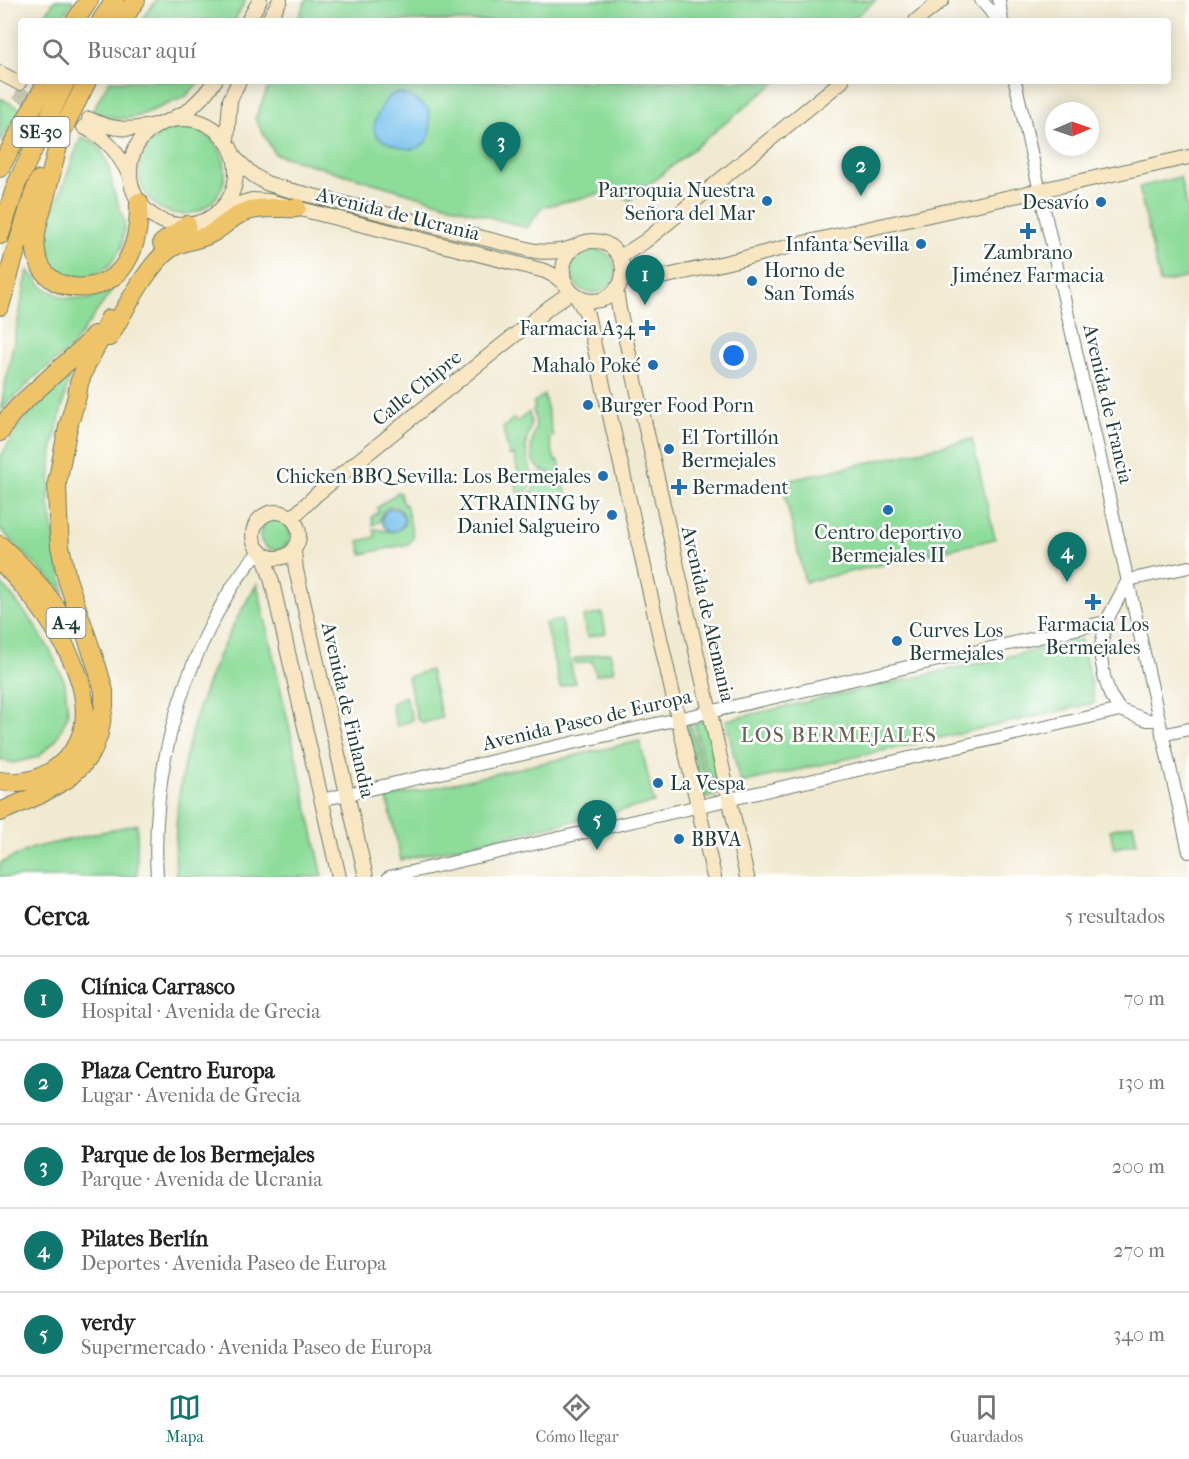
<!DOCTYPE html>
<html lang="es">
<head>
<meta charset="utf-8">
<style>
  :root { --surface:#fff; --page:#f2f2f2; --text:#222; --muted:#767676; --line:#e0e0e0; --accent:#0f766e }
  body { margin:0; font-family:"IM FELL French Canon",serif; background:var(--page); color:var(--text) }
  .compass { position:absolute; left:1045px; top:102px; width:54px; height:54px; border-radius:50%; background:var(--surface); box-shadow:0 3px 15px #0003; rotate:88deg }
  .you { position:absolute; left:734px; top:356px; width:21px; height:21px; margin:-15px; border:4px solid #fff; border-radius:50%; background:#1a73e8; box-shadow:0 0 0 9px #1a73e833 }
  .badge { display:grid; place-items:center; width:39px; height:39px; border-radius:50%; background:var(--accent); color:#fff; font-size:20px; font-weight:700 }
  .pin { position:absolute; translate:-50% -50px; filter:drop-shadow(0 2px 3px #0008) }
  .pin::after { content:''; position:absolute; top:32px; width:21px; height:18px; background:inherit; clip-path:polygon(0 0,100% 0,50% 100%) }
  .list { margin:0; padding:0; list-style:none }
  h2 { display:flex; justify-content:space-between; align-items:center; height:78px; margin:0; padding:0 24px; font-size:26px }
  h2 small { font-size:20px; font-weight:400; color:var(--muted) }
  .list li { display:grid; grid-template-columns:39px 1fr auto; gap:18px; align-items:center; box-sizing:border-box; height:84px; padding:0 24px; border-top:2px solid var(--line) }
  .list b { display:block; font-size:22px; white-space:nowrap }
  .list p { margin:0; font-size:20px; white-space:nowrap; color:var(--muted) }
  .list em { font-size:20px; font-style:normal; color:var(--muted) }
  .icon { flex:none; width:33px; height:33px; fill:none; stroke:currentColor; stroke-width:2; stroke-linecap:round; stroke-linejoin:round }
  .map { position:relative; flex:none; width:1189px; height:877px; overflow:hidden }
  .search { position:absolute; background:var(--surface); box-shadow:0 3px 15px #0003; left:18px; right:18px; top:18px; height:66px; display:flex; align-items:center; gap:15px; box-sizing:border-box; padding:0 21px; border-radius:6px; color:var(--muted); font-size:22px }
  .sheet { height:498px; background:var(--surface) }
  nav { display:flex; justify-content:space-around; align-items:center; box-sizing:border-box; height:84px; border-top:2px solid var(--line); background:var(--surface); font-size:16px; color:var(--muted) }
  nav a { display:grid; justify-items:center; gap:3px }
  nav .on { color:var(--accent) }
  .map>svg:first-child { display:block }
  .green { fill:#8ddc9a; stroke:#568c67; stroke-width:1.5 }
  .water { fill:#75bfee; stroke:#4a7e91; stroke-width:1.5 }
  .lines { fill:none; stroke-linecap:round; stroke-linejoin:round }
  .secondary-tunnel { stroke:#c7c7b2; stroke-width:14; stroke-dasharray:14 7; stroke-linecap:butt }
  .tertiary-casing { stroke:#687a6b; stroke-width:14 }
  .secondary-casing { stroke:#687a6b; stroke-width:16 }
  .motorway-casing { stroke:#687a6b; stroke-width:20 }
  .tertiary { stroke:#fff; stroke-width:12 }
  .secondary { stroke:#f9e7c3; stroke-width:14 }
  .motorway { stroke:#efc469; stroke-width:18 }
  .poi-dot { fill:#1f6fb2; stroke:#fff; stroke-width:2 }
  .labels { text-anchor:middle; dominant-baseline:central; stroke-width:5; stroke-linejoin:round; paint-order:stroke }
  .shield { fill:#fff; stroke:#627771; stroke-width:1.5 }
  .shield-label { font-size:18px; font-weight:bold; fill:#1f3d34 }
  .poi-label { font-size:20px; fill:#1f3d34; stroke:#fff; text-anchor:end }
  .street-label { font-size:20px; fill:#1f3d34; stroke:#fff }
  .neighbourhood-label { font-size:21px; letter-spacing:1.5px; fill:#6c6055; stroke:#fff }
</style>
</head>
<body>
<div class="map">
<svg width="1189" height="877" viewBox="0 0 1189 877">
  <rect width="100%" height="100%" fill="#fff"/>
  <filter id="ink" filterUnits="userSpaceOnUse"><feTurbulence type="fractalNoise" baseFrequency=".0167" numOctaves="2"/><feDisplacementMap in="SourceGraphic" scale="12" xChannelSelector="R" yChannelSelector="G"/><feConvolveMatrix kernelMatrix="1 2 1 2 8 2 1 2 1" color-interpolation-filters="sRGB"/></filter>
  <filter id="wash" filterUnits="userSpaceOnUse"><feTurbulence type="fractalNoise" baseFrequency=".008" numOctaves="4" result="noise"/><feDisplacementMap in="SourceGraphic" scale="24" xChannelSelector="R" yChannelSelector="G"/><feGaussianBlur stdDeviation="1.35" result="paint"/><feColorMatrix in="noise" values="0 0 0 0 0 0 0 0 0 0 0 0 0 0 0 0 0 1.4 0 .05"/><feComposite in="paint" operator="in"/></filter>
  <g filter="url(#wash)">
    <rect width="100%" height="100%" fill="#f1ead2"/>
    <path class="green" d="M55 0H73L60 21H41Z
      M156 0H246L234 21H141Z
      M306 0H876L850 21H297Z
      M109 81H200L185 97 136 117 119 119 92 112Z
      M271 81H777L630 200 612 191 542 207 527 228 275 154 255 119Z
      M0 98 21 109 0 142Z
      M139 171a43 43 0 1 1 86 0a43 43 0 1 1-86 0Z
      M81 137 94 142 103 153 109 168 113 189 125 223 122 247 109 266 89 277H67L52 267 44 252 47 229Z
      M1180 177 1189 218V277L1160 283 1139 187Z
      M571 271a22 22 0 1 1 44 0a22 22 0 1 1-44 0Z
      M28 270 44 288 64 298 88 299 113 289 71 348 34 378 0 411Z
      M69 377 52 451 49 504 64 593 0 529V458L20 423Z
      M544 395 553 436 549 438 555 461H559L562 477 541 470 533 461 531 446 536 425 533 409 536 407 533 403Z
      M529 412C534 430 527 431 526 445 525 461 538 475 528 490L518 494 515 480 519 479V476L514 455H509L503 428 513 419 517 422Z
      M972 439 995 539 805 582 782 482Z
      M537 473 563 481 568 499 555 502 554 498 533 503V507L522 510 519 498C533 497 537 486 537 473Z
      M398 492 400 493 403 505 406 504 413 537 411 541 408 544 362 554 359 541 375 537 374 529C386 529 395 537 404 525 409 504 382 499 380 521L373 525 372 517 379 511 377 508Z
      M260 535a15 15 0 1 1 30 0a15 15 0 1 1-30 0Z
      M0 583 7 590 34 624 51 652 65 683 68 715 56 740 38 757 13 763 0 759Z
      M257 584 323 877H176C170 773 202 672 257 584Z
      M602 613 606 633 587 637 583 617Z
      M561 620 575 683 560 687 545 623Z
      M1081 640 1095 703 740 783 726 720Z
      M610 652 614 671 596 675 592 661 575 664 574 659Z
      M430 670 442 718 423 723 417 718 408 677Z
      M405 696 413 720 397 726 391 704Z
      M703 721 705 722 721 793 717 795 712 778 704 764 694 723Z
      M689 724H690L695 739 701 764 709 779 714 796 706 798 703 795 687 726Z
      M640 741 654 803 401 860 387 798Z
      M137 824V877H0V863L33 848Z
      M1133 824 1137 843 1114 848 1110 830Z"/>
    <path class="water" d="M395 93C408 93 419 101 429 110 429 119 433 134 426 142 423 145 417 149 413 149 404 150 378 141 375 133 372 128 375 124 376 119 381 107 383 100 395 93Z
      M382 520a11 11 0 1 1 22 0a11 11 0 1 1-22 0Z"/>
  </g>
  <g filter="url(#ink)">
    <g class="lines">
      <path class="secondary-tunnel" d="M16 92 43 106"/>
      <defs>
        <path id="tertiary" d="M981 0 999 21
          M999 0 1002 21
          M1015 81 1189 852
          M1159 720H1147L1120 710 1110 695 1104 676 1100 652 1106 622 1128 580 1189 567
          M1162 735 1189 729
          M321 800 1106 622
          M157 877C152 791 171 706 209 629 223 601 238 574 259 552
          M389 877 1120 710"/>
        <path id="secondary" d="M248 21 260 0
          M268 21 280 0
          M916 21 942 0
          M0 73 19 83
          M175 117 188 111 204 95 215 81
          M130 172a53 53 0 1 1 106 0a53 53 0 1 1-106 0Z
          M89 119C111 130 131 131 155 125
          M84 127C108 139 117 152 129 174
          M227 141 230 100 239 81
          M234 157 253 175 266 183 285 189 535 251C550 253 561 252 574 247
          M217 212 235 205 252 200 269 201 545 271 555 276 566 285
          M563 271a30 30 0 1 1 60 0a30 30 0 1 1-60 0Z
          M620 257 644 242 842 81
          M622 278C643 283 663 277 684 272 721 265 758 254 795 245 926 215 1058 187 1189 157
          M616 289 619 309 747 877
          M576 296 587 314 594 345 714 877
          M253 535a23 23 0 1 1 46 0a23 23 0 1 1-46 0Z
          M292 518 317 494 551 306 571 292
          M294 551 296 570 366 877
          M264 556 272 582 339 877"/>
        <path id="motorway" d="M75 21 89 0
          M101 21 115 0
          M122 21 136 0
          M62 130C56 153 51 175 45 198 40 216 32 237 37 256 46 297 105 296 125 264 137 245 139 225 139 202
          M57 141 87 81
          M0 168 47 81
          M0 235 17 183 66 81
          M162 243 187 225
          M0 306 18 243 34 193 39 180
          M109 337C123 313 150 260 173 247 185 240 200 240 212 233 221 228 229 220 238 215 255 205 279 209 297 208
          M0 432 9 417 21 404 86 345 94 335
          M0 545C25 568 48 592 65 622
          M0 561C42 602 124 707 63 762 45 779 25 785 0 781
          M0 812 39 795 67 779 82 765 93 750 99 733 104 706V691L98 670 67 579 60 546 58 516 57 483 68 427 77 396 79 383 86 365 103 334 109 319"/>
      </defs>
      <use href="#tertiary" class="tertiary-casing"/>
      <use href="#secondary" class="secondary-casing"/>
      <use href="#motorway" class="motorway-casing"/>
      <use href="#tertiary" class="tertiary"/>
      <use href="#secondary" class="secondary"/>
      <use href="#motorway" class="motorway"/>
    </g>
  </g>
  <g class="poi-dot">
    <circle cx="767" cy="201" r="6"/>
    <circle cx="1101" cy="202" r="6"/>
    <path d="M1025 222h6v6h6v6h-6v6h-6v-6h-6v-6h6z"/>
    <circle cx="921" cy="244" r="6"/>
    <circle cx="752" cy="281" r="6"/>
    <path d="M644 319h6v6h6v6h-6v6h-6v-6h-6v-6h6z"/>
    <circle cx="653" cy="365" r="6"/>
    <circle cx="588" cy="405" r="6"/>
    <circle cx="669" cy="449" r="6"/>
    <circle cx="603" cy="476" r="6"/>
    <path d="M676 478h6v6h6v6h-6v6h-6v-6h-6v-6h6z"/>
    <circle cx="888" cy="510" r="6"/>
    <circle cx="612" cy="515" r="6"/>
    <path d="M1090 593h6v6h6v6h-6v6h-6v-6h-6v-6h6z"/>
    <circle cx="897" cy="641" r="6"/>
    <circle cx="658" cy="783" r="6"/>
    <circle cx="679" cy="839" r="6"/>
  </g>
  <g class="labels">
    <g class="shield">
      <rect x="12.5" y="117" width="57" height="30" rx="4.5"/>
      <rect x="46.5" y="608" width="39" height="30" rx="4.5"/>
    </g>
    <g class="shield-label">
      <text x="41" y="132">SE-30</text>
      <text x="66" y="623">A-4</text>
    </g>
    <g class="poi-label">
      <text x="755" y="190">Parroquia Nuestra<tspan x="755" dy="23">Señora del Mar</tspan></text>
      <text x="1089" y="202">Desavío</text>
      <text x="909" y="244">Infanta Sevilla</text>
      <text x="1028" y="252" text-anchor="middle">Zambrano<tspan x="1028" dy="23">Jiménez Farmacia</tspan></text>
      <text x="764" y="270" text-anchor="start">Horno de<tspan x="764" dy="23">San Tomás</tspan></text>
      <text x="635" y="328">Farmacia A34</text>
      <text x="641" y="365">Mahalo Poké</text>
      <text x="600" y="405" text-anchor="start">Burger Food Porn</text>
      <text x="681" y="437" text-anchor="start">El Tortillón<tspan x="681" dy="23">Bermejales</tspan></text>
      <text x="591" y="476">Chicken BBQ Sevilla: Los Bermejales</text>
      <text x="692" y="487" text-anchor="start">Bermadent</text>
      <text x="600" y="503">XTRAINING by<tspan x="600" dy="23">Daniel Salgueiro</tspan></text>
      <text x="888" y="532" text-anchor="middle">Centro deportivo<tspan x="888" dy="23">Bermejales II</tspan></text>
      <text x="1093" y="624" text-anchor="middle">Farmacia Los<tspan x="1093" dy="23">Bermejales</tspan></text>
      <text x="909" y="630" text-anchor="start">Curves Los<tspan x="909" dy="23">Bermejales</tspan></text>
      <text x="670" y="783" text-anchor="start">La Vespa</text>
      <text x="691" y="839" text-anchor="start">BBVA</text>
    </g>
    <g class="street-label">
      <text transform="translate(398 214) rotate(14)">Avenida de Ucrania</text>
      <text transform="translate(417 388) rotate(-39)">Calle Chipre</text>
      <text transform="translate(1108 404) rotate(77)">Avenida de Francia</text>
      <text transform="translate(708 614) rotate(77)">Avenida de Alemania</text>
      <text transform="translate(348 710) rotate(77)">Avenida de Finlandia</text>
      <text transform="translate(587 720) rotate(-13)">Avenida Paseo de Europa</text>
    </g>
    <g class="neighbourhood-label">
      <text x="839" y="735">LOS BERMEJALES</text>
    </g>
  </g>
</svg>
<svg class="compass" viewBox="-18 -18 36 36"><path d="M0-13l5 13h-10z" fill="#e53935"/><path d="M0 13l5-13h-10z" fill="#767676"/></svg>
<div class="you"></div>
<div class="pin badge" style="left:645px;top:305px">1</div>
<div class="pin badge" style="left:861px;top:196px">2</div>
<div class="pin badge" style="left:501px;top:172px">3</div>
<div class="pin badge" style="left:1067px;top:582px">4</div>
<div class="pin badge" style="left:597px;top:850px">5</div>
<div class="search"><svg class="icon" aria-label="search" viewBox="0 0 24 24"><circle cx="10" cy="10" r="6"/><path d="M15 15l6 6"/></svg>Buscar aquí</div>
</div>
<section class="sheet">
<h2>Cerca<small>5 resultados</small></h2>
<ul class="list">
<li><span class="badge">1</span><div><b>Clínica Carrasco</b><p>Hospital · Avenida de Grecia</p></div><em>70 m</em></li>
<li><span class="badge">2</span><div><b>Plaza Centro Europa</b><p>Lugar · Avenida de Grecia</p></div><em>130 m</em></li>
<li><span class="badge">3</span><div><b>Parque de los Bermejales</b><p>Parque · Avenida de Ucrania</p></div><em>200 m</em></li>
<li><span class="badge">4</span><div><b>Pilates Berlín</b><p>Deportes · Avenida Paseo de Europa</p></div><em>270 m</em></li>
<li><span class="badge">5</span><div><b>verdy</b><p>Supermercado · Avenida Paseo de Europa</p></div><em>340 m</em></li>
</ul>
</section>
<nav>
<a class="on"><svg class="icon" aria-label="map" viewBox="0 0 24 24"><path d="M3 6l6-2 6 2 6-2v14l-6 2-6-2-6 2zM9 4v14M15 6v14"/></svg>Mapa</a>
<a><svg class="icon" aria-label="directions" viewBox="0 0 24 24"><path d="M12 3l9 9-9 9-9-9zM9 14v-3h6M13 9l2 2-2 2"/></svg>Cómo llegar</a>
<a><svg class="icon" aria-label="saved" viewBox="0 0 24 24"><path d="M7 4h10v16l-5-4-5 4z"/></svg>Guardados</a>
</nav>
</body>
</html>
